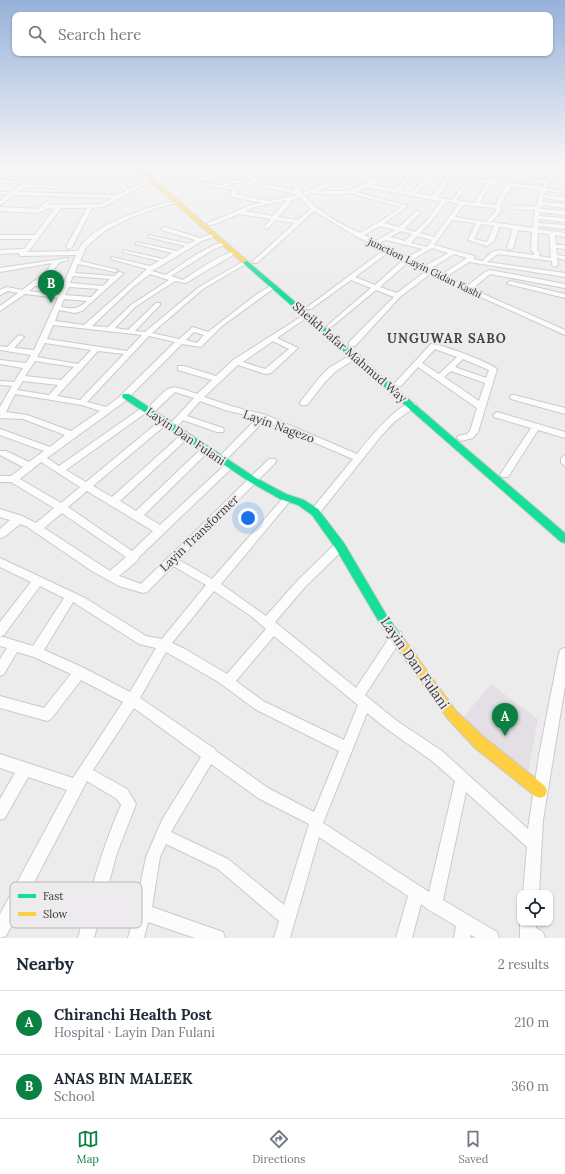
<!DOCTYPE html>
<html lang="en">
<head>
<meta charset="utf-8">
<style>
  :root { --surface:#fff; --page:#f2f2f3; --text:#1f2937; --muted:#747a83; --line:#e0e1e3; --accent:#0b8043 }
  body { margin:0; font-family:Lora,serif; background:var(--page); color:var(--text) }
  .controls { position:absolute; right:12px; bottom:12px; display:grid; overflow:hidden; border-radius:8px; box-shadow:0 1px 3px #0004 }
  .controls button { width:36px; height:36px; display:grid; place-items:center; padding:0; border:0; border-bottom:1px solid var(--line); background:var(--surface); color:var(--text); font:20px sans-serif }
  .you { position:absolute; left:248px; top:518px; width:14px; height:14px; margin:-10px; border:3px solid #fff; border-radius:50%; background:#1a73e8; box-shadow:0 0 0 6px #1a73e833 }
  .badge { display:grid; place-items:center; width:26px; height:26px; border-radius:50%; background:var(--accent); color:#fff; font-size:13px; font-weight:700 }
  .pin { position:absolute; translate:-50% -33px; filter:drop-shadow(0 1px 2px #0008) }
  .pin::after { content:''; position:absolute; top:21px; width:14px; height:12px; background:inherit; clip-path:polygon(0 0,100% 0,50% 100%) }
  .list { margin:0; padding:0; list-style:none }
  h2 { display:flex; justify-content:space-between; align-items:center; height:52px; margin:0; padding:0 16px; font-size:17px }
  h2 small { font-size:13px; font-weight:400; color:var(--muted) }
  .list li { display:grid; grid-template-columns:26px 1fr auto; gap:12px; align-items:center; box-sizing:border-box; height:64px; padding:0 16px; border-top:1px solid var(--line) }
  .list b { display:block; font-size:15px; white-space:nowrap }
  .list p { margin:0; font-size:13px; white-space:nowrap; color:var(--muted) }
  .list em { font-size:13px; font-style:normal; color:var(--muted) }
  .icon { flex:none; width:22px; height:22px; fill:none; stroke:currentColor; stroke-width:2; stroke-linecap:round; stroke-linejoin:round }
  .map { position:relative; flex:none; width:565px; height:938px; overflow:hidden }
  .search { position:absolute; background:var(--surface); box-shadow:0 1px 3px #0004; left:12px; right:12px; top:12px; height:44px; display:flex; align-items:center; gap:10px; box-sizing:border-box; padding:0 14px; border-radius:8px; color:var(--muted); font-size:15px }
  .sheet { height:180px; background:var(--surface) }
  nav { display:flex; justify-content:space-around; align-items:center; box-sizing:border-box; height:56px; border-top:1px solid var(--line); background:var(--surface); font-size:11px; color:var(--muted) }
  nav a { display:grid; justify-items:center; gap:2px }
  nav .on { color:var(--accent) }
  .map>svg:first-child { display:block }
  .built { fill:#e4dfe5 }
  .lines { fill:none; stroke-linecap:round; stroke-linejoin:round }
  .street-casing { stroke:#cbcacb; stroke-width:2 }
  .fast-casing { stroke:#cbcacb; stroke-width:2 }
  .slow-casing { stroke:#cbcacb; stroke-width:2 }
  .street { fill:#fcfcfc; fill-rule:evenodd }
  .fast { fill:#16e098; fill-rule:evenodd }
  .slow { fill:#ffcf43; fill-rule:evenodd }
  .labels { text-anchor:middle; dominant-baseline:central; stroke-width:4; stroke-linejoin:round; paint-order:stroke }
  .far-street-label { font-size:10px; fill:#3b3a3b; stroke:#edebee }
  .street-label { font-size:12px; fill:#3b3a3b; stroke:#edebee }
  .far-district-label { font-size:13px; font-weight:bold; letter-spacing:1px; fill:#464447; stroke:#edebee }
  .near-street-label { font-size:14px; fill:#3b3a3b; stroke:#edebee }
  .key { fill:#edebee; stroke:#b8b6b8; stroke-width:1 }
  .key-label { font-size:11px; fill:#3b3a3b }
</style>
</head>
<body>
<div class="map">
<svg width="565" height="938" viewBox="0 0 565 938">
  <rect width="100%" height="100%" fill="#edeced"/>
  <path class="built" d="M491 684 538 719 526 783 461 720Z"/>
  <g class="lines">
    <defs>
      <path id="street" d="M0 166H5L0 169Z
        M20 166H25L12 175H8V173Z
        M40 166H45L33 174H29V172Z
        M123 166H128L112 175 129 189 140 184H142V186L104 207 92 208 72 247 69 249 66 247 87 208H61L28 252 78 251C90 224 151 206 178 200L181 202 156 208 130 218 106 230 86 247 80 261 118 270 115 272 78 264 75 273 114 276 119 272 124 273 82 311 75 313 59 310 55 321 84 325 147 269 111 259V257L150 266 159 261 123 252V250L163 259 172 253 136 244V242L177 251 185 246 148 237V235L189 244 195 240 162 230V228L164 227 200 238 215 233 218 235 202 241 152 271 166 275C179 266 213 241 227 242V244L214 249 171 276 183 280C192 274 230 247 238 252L186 283 175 281 135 307 115 328 128 330 156 303H160V305L135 331 145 332 199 287 244 261 249 262 203 289 152 333 179 339 193 327 208 332 257 294 272 285 277 286 222 326 201 347 182 344 124 402 47 458 59 466 143 407H149C171 385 167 383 197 394L212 380 178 370V366H184L216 376 233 360 307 313 310 315 309 316 277 338 298 348 271 373 265 374 238 365 204 397 231 406 266 415 357 454C366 442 400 400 415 403L416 405 415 407 394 422 381 436 318 515H312L310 512 312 509 353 459 264 421 224 462H218L217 460 218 458 257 418 225 410 200 401 187 416 223 428 224 430 223 432H217L183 420 176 428H170L169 426 170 424 194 398 175 392 153 413 147 412 66 470 86 482 162 419H168L169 421 168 423 93 486 112 497 182 434H188L189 436 188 438 120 501 136 511 202 448H208L209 450 208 452 144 515 160 525 227 463H233L234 465 233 467 139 557 138 560 119 576 141 584 269 459H275L276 461 275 463 179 560 212 579 284 497H290L292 499 290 501 221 584 266 616 298 580 336 543 340 542 344 543 345 546 344 549 306 586 275 622 356 688 393 632 397 631 401 632 403 636 401 640 365 695 397 721 442 751 528 829 539 755 559 653 561 649 565 648V686L543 820 539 893H523L527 847 466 792 443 900 497 932 499 938H476L471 935 470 938H454L456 926 429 910 421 904 412 938H396L408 896 319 837 290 938H274L279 921 218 869 166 844 160 857 152 907 223 932 225 938H195L148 922 144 938H128L135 912 146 857 162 820 201 757 134 708 93 770 127 789 136 804 117 853 94 938H78C90 893 102 848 121 805L117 799 87 781 6 936 0 938V914L67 790 28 777 5 818 0 820V799L15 773 0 768V754L73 778 123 702 81 680 51 719 47 721 0 708V696L44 708 71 674 34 657 17 652 4 674 0 676V659L7 648 0 646V622L31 582 0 567V558L85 598 146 636 162 639 206 585 173 566 147 592 143 593 119 586 92 571 26 526 20 524 4 537 0 538V529L10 520 0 517V509L22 516 36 523 54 508 11 482H0V476H11L23 467 0 455V451H6L29 462 44 451 0 435V429L50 447 65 435 23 419 0 418V407L12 386 0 385V381L14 382 23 368 0 364V360L26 363 31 355 0 350V346L7 347 18 336 20 335 24 337 14 348 34 350 58 298 25 294 0 311V306L18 293 8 291 0 295V290L7 287 22 290 45 273 52 263 0 272V268L68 258V260L60 262 49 275 40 282 63 285 76 255 21 256 19 255V253L0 254V250L24 249 32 239H0V235H35L55 208 46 209 39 213 0 211V207L38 209 47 201 50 203 48 205 101 204 112 198 14 195 0 205V201L8 195 0 194V192H12L23 184 0 182V180L27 182 39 174 107 175ZM40 176 109 177 126 191 117 195 18 192 25 187 57 188 59 187 57 186 29 185ZM150 274 169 280 131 305 108 327 92 326 133 287ZM73 276 110 279 103 286 70 283ZM35 286H36L62 288 59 295 29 291ZM69 287 99 289 91 297 65 295ZM64 299 87 301C76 310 75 309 61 307ZM53 325 142 335 127 351 47 339ZM194 332 204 335 197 343 186 340ZM149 336 175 342 118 398 106 407 87 402ZM273 341 289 349 265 369 243 362ZM45 343 91 350 78 364 37 357ZM98 351 124 354 80 400 57 396ZM35 361 74 367 61 380 25 376ZM23 381 58 385 49 395 17 390ZM15 394 82 405 100 411 71 431 27 415 6 412ZM41 462 80 487 61 503 20 479ZM87 491 153 531 132 551 68 507ZM62 513 126 557 110 571 44 528ZM40 586 64 598 33 646 0 636 4 635ZM214 591 251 616 266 629 227 674 185 649 172 643ZM73 602 139 644 156 648 130 692 84 668 44 650ZM274 636 358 705 344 740 263 701 236 681ZM166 652 217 681 255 709 339 751 314 812 268 788 216 751 215 749 140 698ZM367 713 387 729 432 761 455 781 429 892 323 823ZM211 764 258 798 309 824 284 905 228 859 171 832Z
        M232 166H237L209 182 205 181 207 179H202L197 182 221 185 233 180 250 181 265 169H283L281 166H285L302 193 347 176 307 166H315L359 177 372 166H377L363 178 374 180 392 166 415 168 420 166 419 169 458 175 470 169 480 171 486 166H490L487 169 547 181 550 177 525 172 526 170 510 166 529 168 531 169 530 170 552 174 556 170 541 166 558 167 563 166 546 188 565 191V193L545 191 544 195 565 197V201L543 198 542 202 565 204V208L542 205 541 209 565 211V215L540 212 539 216 565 218V222L539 219 538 223 565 225V229L538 226V229L565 233V237L555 235 556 245H565V249L556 248 557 255 565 256V260L557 258 558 265 555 267 552 265V261L498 254 487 262 565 273V277L469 262 446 277 467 286 485 272 490 270 565 284V288L490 274 472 289 565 330V335L430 274 400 297 355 346H349V342L394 297 376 290 330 328 327 326 328 325 371 288 351 280 311 309H307L306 308 384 250 357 237 314 211 257 263H253V261L295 223 276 220 267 229 264 227 271 219 239 214 212 225H208V223L251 205 262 203 230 196 233 190 191 183 199 176 212 177ZM396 167 413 170 396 189 372 185 378 183V181ZM268 171 285 172 295 190 267 185 265 186V187L298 195 269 201 235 194 241 184H237L235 187 227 186 234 183 253 184ZM417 171 430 173 412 192 400 190ZM471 172 476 173 470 177 463 176ZM484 172 545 184 542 187 475 178ZM435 174 447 176 432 196 417 193ZM452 177 467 180 452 200 437 197ZM352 178 370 182 348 191H317ZM471 180 487 183 474 203 456 200ZM491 184 506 186 495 205 479 203ZM511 186 540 190 536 207 515 205 512 207 515 209 535 210 533 228 491 222 502 210 500 206ZM368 187 433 200 441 201 427 220 415 232 404 229 420 213V211H416L399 227 384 223 408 206 356 192ZM311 193 338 195 350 193 401 207 381 221 360 233C339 223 320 213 304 196ZM300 197 311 209 298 220 278 217 294 199ZM287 200 273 216 245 211 254 207ZM446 201 459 204 434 237 420 233 431 222ZM463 205 495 208 496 210 486 222 455 217ZM452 220 476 223 468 240 487 246 494 241 499 227 513 229 507 248 510 250 513 248 518 230 532 232 531 250 534 253V255L498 250 492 252 482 261 473 259 475 257 474 256 434 245ZM481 224 494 226 488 240 486 242 474 239ZM380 226 395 230 376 241 364 235ZM401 231 412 234 405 241 390 237ZM538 233 549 234 551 258 539 256 540 253 537 250ZM417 236 432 240 427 247 411 243ZM386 240 423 249 407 257 380 243ZM432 248 448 253 425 266 412 260ZM389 252 403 260 375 285 355 277ZM454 254 467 258 441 275 430 269ZM408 262 426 271 397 293 380 287Z
        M451 166H459V167L457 168Z
        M510 281 565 294V298L508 284 507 283Z
        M431 344C439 343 491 363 497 369L478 432 473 438 461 441 457 438 458 436 467 434 470 431 477 408 418 367 401 386H398L394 384ZM435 349 457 357 439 374 422 363ZM463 359 489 370 486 378 455 367ZM451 371 485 383 479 401 444 377Z
        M353 354H359L360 356 336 371 325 382 307 405H301L300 403 301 401 319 378 330 367Z
        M511 395H514L565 408V414L511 399 510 397Z
        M497 412 565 432V438L538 430 508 477H502L500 475 531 428 494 417 493 415Z
        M565 455V466L561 463V458Z
        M520 923H536V928L543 932 545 938H520Z"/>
      <path id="fast" d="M242 260H246L565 533V543L561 542 242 262Z
        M123 394H129L256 478 286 494 304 500 318 509 344 543 387 616 404 639 406 643 404 647 400 648 396 647 379 622 336 549 312 515 298 505 280 499 250 482 123 398 122 396Z"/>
      <path id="slow" d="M133 166H138L246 260V262H242Z
        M400 638 404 639 456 711 485 738 545 786 547 791 545 796 540 798 535 796 475 748 448 719 396 647 394 643 396 639Z"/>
    </defs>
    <use href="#street" class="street-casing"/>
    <use href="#fast" class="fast-casing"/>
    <use href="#slow" class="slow-casing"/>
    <use href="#street" class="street"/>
    <use href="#fast" class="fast"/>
    <use href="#slow" class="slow"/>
  </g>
  <linearGradient id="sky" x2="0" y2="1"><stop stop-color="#96b1d9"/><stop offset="0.56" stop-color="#f7f6f7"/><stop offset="1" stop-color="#f7f6f7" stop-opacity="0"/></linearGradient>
  <rect width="565" height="297" fill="url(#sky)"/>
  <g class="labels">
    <g class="far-street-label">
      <text transform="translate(425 268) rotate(26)">junction Layin Gidan Kashi</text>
    </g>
    <g class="street-label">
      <text transform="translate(350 352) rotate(41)">Sheikh Jafar Mahmud Way</text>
      <text transform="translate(279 426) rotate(20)">Layin Nagezo</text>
      <text transform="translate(186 436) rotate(34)">Layin Dan Fulani</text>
      <text transform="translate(199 533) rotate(-44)">Layin Transformer</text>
    </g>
    <g class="far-district-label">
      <text x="447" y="338">UNGUWAR SABO</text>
    </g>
    <g class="near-street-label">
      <text transform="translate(415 663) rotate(55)">Layin Dan Fulani</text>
    </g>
  </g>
  <rect x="10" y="882" width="132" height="46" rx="6" class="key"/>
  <rect x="18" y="894" width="18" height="4" fill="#16e098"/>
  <rect x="18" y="912" width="18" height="4" fill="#ffcf43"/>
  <g class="key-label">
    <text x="43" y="900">Fast</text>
    <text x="43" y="918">Slow</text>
  </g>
</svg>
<div class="controls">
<button><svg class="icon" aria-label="locate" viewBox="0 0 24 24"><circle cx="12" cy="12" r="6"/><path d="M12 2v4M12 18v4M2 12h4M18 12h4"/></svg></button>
</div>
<div class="you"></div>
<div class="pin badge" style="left:505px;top:736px">A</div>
<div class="pin badge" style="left:51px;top:303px">B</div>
<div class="search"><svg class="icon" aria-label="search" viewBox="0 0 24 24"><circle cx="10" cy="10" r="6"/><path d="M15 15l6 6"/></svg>Search here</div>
</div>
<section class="sheet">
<h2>Nearby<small>2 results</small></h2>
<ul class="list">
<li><span class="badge">A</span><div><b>Chiranchi Health Post</b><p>Hospital · Layin Dan Fulani</p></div><em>210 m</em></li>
<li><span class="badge">B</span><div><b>ANAS BIN MALEEK</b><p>School</p></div><em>360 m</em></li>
</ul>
</section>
<nav>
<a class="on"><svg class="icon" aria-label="map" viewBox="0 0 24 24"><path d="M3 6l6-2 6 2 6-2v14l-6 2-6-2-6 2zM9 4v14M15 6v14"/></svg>Map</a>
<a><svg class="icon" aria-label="directions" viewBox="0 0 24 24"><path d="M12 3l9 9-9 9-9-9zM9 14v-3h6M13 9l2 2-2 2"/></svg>Directions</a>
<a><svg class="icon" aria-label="saved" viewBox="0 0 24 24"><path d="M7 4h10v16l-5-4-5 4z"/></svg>Saved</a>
</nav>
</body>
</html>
